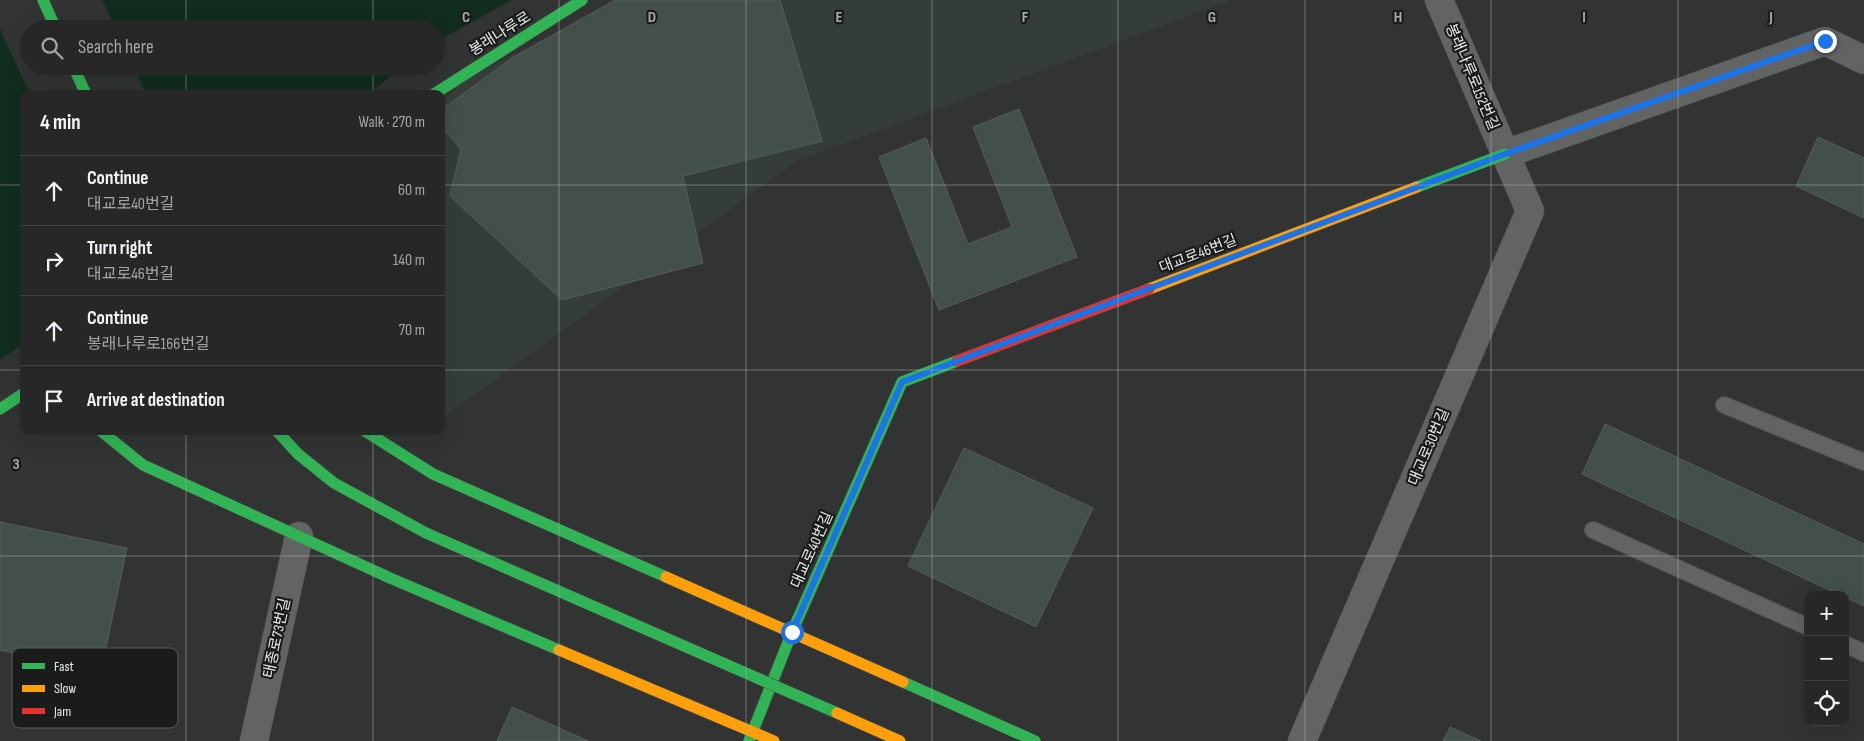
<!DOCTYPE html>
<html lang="en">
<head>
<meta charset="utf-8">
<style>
  :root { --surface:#262726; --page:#2e2f2e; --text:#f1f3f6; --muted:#a4a5a7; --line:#424443 }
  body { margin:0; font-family:"Sofia Sans Condensed","Noto Sans KR",sans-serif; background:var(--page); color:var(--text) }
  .controls { position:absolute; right:15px; bottom:15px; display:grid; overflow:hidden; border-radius:10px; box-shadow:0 5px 20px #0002 }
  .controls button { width:45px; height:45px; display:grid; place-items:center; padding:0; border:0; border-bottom:1px solid var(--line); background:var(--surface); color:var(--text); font:25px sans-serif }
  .stop { position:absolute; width:15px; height:15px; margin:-11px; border:4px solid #1a73e8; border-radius:50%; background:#fff }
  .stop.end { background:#1a73e8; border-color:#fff; box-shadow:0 1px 5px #0008 }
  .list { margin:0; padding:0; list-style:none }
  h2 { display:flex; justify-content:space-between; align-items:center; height:65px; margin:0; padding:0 20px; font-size:21px }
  h2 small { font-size:16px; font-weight:400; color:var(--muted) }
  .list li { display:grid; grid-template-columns:32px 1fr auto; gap:15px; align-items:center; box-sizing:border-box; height:70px; padding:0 20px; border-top:1px solid var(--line) }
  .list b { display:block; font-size:19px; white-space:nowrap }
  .list p { margin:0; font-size:16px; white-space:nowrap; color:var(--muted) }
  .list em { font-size:16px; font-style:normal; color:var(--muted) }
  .icon { flex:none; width:28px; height:28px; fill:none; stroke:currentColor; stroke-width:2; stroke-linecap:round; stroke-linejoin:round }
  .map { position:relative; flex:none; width:1864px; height:741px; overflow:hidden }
  .search { position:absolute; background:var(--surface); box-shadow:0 5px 20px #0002; left:20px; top:20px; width:425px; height:55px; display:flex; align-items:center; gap:12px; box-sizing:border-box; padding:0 18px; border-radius:28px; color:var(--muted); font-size:19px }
  .panel { position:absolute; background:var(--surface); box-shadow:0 5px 20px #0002; left:20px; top:90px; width:425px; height:345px; border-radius:10px }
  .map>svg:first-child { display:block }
  .built { fill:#343d37 }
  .water { fill:#112d1d }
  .pier { fill:#323433 }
  .building { fill:#425049; stroke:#5a5c5b }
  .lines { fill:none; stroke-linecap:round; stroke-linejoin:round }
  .lane-casing { stroke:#4f5150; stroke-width:18 }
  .street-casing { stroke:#4f5150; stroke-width:29 }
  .fast-casing { stroke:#4f5150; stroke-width:12 }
  .slow-casing { stroke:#4f5150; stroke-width:12 }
  .jam-casing { stroke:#4f5150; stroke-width:12 }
  .lane { stroke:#626363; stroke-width:16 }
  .street { stroke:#626363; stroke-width:28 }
  .fast { stroke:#30b455; stroke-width:11 }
  .slow { stroke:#ff9f0a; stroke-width:11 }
  .jam { stroke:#e5322d; stroke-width:11 }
  .fast-bridge-casing { stroke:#4f5150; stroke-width:12; stroke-linecap:butt }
  .slow-bridge-casing { stroke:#4f5150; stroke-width:12; stroke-linecap:butt }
  .fast-bridge { stroke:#30b455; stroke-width:11 }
  .slow-bridge { stroke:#ff9f0a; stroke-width:11 }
  .route { stroke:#1a73e8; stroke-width:6 }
  .grid { fill:none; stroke:#a9abaa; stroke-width:1; stroke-opacity:0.55 }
  .labels { text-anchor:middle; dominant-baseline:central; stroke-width:4.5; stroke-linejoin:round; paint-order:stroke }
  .street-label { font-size:15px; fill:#e9ebea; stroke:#1a1c1b }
  .key { fill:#1a1c1b; stroke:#585a59; stroke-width:1 }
  .key-label { font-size:14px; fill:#e9ebea }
  .grid-label { font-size:16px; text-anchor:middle; font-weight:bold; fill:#a9abaa; stroke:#1a1c1b; stroke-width:4.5; stroke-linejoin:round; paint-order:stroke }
</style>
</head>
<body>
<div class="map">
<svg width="1864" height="741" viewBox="0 0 1864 741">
  <rect width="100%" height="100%" fill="#323433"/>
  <path class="built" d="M619 0H1232L797 161 441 419V102L466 79Z"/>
  <path class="water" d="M0 0H512L436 42V29H29V66H404L368 94H24V343L0 360Z"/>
  <path class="pier" d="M0 0H102L116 29H29V66H133L146 94H30L0 29Z"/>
  <path class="building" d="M615 0H780L822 141 683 176 703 263 562 300 450 196 461 149 441 127V110L512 58Z
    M1019 109 1077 257 939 310 879 157 926 138 968 244 1012 227 973 127Z
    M1818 137 1864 158V218L1796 186Z
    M1605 424 1864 544V606L1845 597V595H1840L1582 474Z
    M964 448 1093 508 1036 627 908 566Z
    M0 522 127 548 101 671 0 650Z
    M512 707 588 741H497Z
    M1450 727 1481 741H1443Z"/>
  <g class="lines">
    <defs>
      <path id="lane" d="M1724 405 1864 462
        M1593 530 1808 627
        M1845 644 1864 653"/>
      <path id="street" d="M1505 154 1825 41 1864 60
        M254 741 299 536
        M1302 741 1530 211 1439 0"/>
      <path id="fast" d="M43 0 56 29
        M73 66 86 94
        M434 94 582 0
        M1417 187 1505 154
        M0 409 24 393
        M101 431 143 465 390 578 559 650
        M365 431 433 474 666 577
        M903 682 1035 741
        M749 741 792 632 902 382 957 361"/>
      <path id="slow" d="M1149 289 1417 187
        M666 577 903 682
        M559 650 774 741"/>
      <path id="jam" d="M957 361 1149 289"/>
    </defs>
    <use href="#lane" class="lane-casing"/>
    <use href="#street" class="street-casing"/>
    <use href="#fast" class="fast-casing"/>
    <use href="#slow" class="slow-casing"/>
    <use href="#jam" class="jam-casing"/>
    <use href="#lane" class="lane"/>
    <use href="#street" class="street"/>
    <use href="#fast" class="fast"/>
    <use href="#slow" class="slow"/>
    <use href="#jam" class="jam"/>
    <defs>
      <path id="fast-bridge" d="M277 431 298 454 334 483 426 533 837 713"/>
      <path id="slow-bridge" d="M837 713 900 741"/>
    </defs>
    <use href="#fast-bridge" class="fast-bridge-casing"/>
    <use href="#slow-bridge" class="slow-bridge-casing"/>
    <use href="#fast-bridge" class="fast-bridge"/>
    <use href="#slow-bridge" class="slow-bridge"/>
  </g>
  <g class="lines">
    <path class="route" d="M792 632 902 382 1505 154 1825 41"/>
  </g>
  <path class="grid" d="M186 0V29M373 0V29M559 0V741M746 0V741M932 0V741M1118 0V741M1305 0V741M1491 0V741M1678 0V741M186 66V94M373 66V94M0 185H24M441 185H1864M0 370H24M441 370H1864M186 431V741M373 431V741M0 556H1864"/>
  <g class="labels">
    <g class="street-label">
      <text transform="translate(500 34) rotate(-32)">봉래나루로</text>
      <text transform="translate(1472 77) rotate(67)">봉래나루로152번길</text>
      <text transform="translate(1198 254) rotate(-21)">대교로46번길</text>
      <text transform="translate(1429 447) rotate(-67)">대교로30번길</text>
      <text transform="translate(812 550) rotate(-66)">대교로40번길</text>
      <text transform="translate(277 638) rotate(-78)">태종로73번길</text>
    </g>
  </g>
  <rect x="12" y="648" width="166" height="80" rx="8" class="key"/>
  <rect x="22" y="663" width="23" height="6" fill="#30b455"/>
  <rect x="22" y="685" width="23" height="7" fill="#ff9f0a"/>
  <rect x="22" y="708" width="23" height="6" fill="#e5322d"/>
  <g class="key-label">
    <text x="54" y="671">Fast</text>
    <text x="54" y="693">Slow</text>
    <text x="54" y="716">Jam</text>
  </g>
  <g class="grid-label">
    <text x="466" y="22">C</text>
    <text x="652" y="22">D</text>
    <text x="839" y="22">E</text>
    <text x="1025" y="22">F</text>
    <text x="1212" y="22">G</text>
    <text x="1398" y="22">H</text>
    <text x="1584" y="22">I</text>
    <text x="1771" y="22">J</text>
    <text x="16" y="469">3</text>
  </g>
</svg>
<div class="controls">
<button>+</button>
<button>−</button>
<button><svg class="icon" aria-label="locate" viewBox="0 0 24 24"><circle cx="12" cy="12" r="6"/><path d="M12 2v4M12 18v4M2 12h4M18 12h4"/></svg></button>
</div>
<div class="stop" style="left:792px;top:632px"></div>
<div class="stop end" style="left:1825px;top:41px"></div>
<div class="search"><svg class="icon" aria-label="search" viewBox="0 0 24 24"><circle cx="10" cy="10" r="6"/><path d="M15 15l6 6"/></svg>Search here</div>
<section class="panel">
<h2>4 min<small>Walk · 270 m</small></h2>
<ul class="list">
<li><svg class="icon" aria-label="ahead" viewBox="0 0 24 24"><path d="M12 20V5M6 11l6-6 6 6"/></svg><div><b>Continue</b><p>대교로40번길</p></div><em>60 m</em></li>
<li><svg class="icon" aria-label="right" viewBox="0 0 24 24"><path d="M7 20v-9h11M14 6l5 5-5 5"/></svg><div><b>Turn right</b><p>대교로46번길</p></div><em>140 m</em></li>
<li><svg class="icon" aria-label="ahead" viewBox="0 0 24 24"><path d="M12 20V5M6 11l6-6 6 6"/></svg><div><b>Continue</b><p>봉래나루로166번길</p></div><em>70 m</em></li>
<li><svg class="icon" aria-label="arrive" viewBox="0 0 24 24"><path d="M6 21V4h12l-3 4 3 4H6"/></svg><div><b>Arrive at destination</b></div></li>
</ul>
</section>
</div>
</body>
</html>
